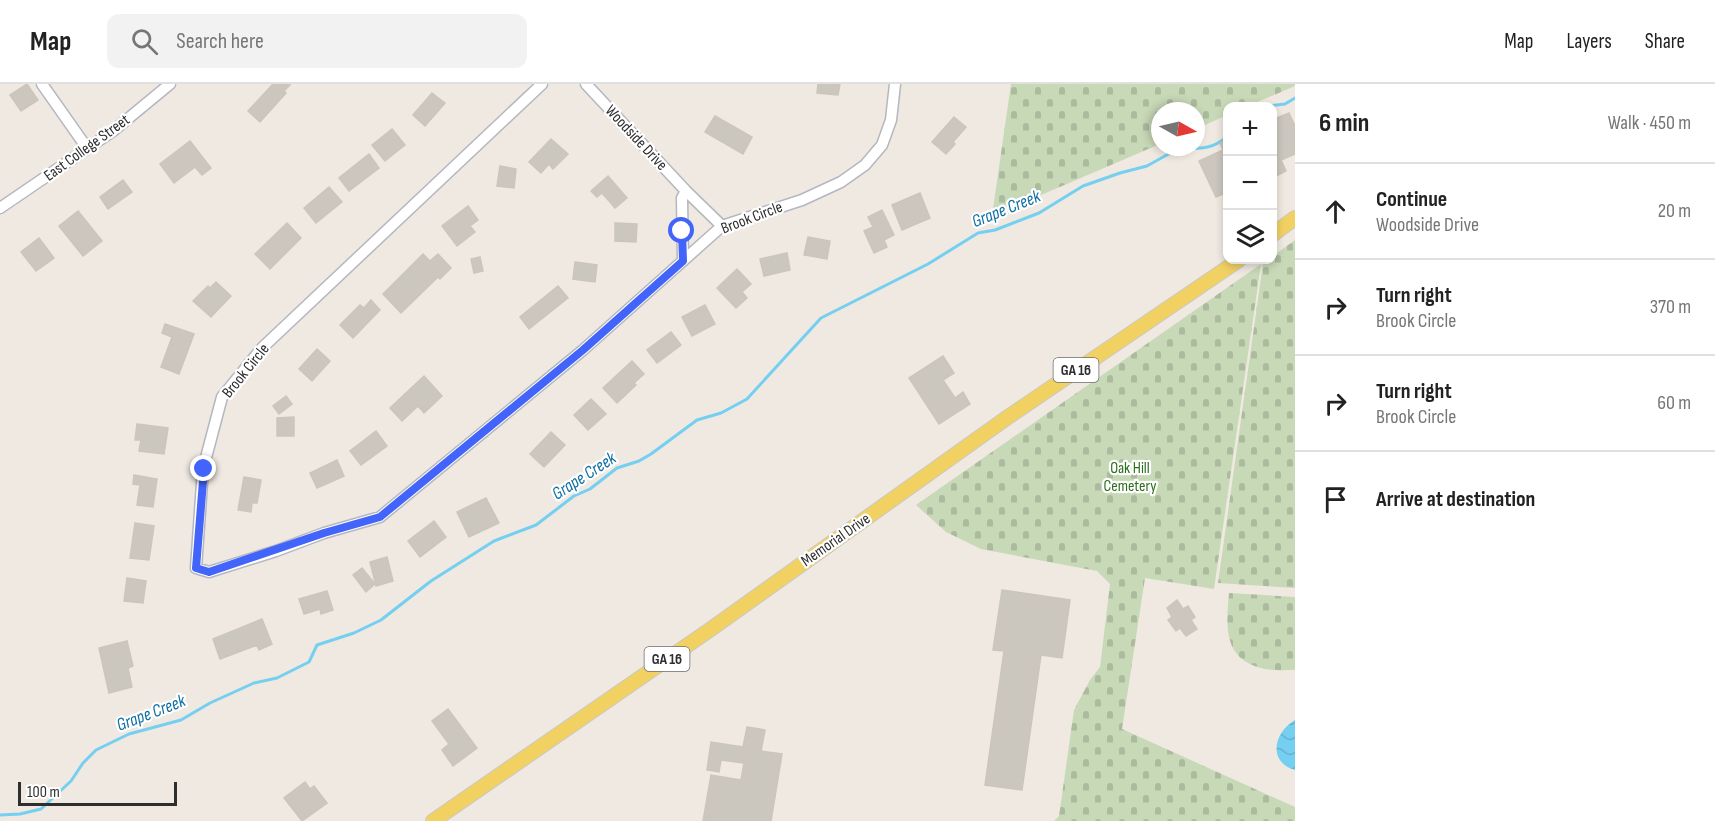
<!DOCTYPE html>
<html lang="en">
<head>
<meta charset="utf-8">
<style>
  :root { --surface:#fff; --page:#f2f2f2; --text:#222; --muted:#767676; --line:#e0e0e0 }
  body { margin:0; font-family:"Sofia Sans Condensed",sans-serif; background:var(--page); color:var(--text) }
  .controls { position:absolute; right:18px; top:18px; display:grid; overflow:hidden; border-radius:12px; box-shadow:0 3px 9px #0003 }
  .controls button { width:54px; height:54px; display:grid; place-items:center; padding:0; border:0; border-bottom:2px solid var(--line); background:var(--surface); color:var(--text); font:30px sans-serif }
  .compass { position:absolute; left:1151px; top:18px; width:54px; height:54px; border-radius:50%; background:var(--surface); box-shadow:0 3px 9px #0003; rotate:98deg }
  .scale { position:absolute; left:18px; bottom:15px; width:159px; box-sizing:border-box; padding-left:6px; border:3px solid #2e2e2e; border-top:0; font-size:16px; line-height:21px; white-space:nowrap; color:#2e2e2e; -webkit-text-stroke:4px #fff; paint-order:stroke }
  .stop { position:absolute; width:18px; height:18px; margin:-14px; border:4px solid #4264fb; border-radius:50%; background:#fff }
  .stop.end { background:#4264fb; border-color:#fff; box-shadow:0 2px 6px #0008 }
  .list { margin:0; padding:0; list-style:none }
  h2 { display:flex; justify-content:space-between; align-items:center; height:78px; margin:0; padding:0 24px; font-size:26px }
  h2 small { font-size:20px; font-weight:400; color:var(--muted) }
  .list li { display:grid; grid-template-columns:39px 1fr auto; gap:18px; align-items:center; box-sizing:border-box; height:96px; padding:0 24px; border-top:2px solid var(--line) }
  .list b { display:block; font-size:22px; white-space:nowrap }
  .list p { margin:0; font-size:20px; white-space:nowrap; color:var(--muted) }
  .list em { font-size:20px; font-style:normal; color:var(--muted) }
  .icon { flex:none; width:33px; height:33px; fill:none; stroke:currentColor; stroke-width:2; stroke-linecap:round; stroke-linejoin:round }
  .map { position:relative; flex:none; width:1295px; height:737px; overflow:hidden }
  header { display:flex; align-items:center; gap:36px; box-sizing:border-box; height:84px; padding:0 30px; background:var(--surface); border-bottom:2px solid var(--line) }
  header strong { font-size:28px }
  nav { display:flex; gap:33px; margin-inline-start:auto; font-size:21px }
  .search { width:420px; height:54px; background:var(--page); display:flex; align-items:center; gap:15px; box-sizing:border-box; padding:0 21px; border-radius:12px; color:var(--muted); font-size:22px }
  main { display:flex }
  aside { flex:1; background:var(--surface) }
  .map>svg:first-child { display:block }
  .cemetery { fill:url(#cemetery-stones) }
  .water { fill:url(#water-waves) }
  .lines { fill:none; stroke-linecap:round; stroke-linejoin:round }
  .stream { stroke:#75cff0; stroke-width:3 }
  .building { fill:#cbc7bf; stroke:#cbc5ba; stroke-width:1.5 }
  .minor-casing { stroke:#b4b7c1; stroke-width:13 }
  .major-casing { stroke:#c9c9c9; stroke-width:16 }
  .minor { stroke:#fff; stroke-width:10 }
  .major { stroke:#f2d163; stroke-width:14 }
  .route { stroke:#4264fb; stroke-width:8 }
  .labels { text-anchor:middle; dominant-baseline:central; stroke-width:4.5; stroke-linejoin:round; paint-order:stroke }
  .shield { fill:#fff; stroke:#6d6d6d; stroke-width:1.5 }
  .shield-label { font-size:15px; font-weight:bold; fill:#2e2e2e }
  .street-label { font-size:16px; fill:#2e2e2e; stroke:#fff }
  .park-label { font-size:16px; fill:#2c6e1b; stroke:#fff }
  .water-label { font-size:18px; font-style:italic; fill:#0d6fa3; stroke:#fff }
</style>
</head>
<body>
<header>
<strong>Map</strong>
<div class="search"><svg class="icon" aria-label="search" viewBox="0 0 24 24"><circle cx="10" cy="10" r="6"/><path d="M15 15l6 6"/></svg>Search here</div>
<nav><a>Map</a><a>Layers</a><a>Share</a></nav>
</header>
<main>
<div class="map">
<svg width="1295" height="737" viewBox="0 0 1295 737">
  <defs>
    <pattern id="cemetery-stones" width="16" height="16" patternUnits="userSpaceOnUse" patternTransform="scale(1.5)"><rect width="16" height="16" fill="#c8d9b8"/><path d="M2 7V4a2 2 0 0 1 4 0v3zM10 15v-3a2 2 0 0 1 4 0v3z" fill="#acbb9e"/></pattern>
    <pattern id="water-waves" width="16" height="10" patternUnits="userSpaceOnUse" patternTransform="scale(1.5)"><rect width="16" height="10" fill="#75cff0"/><path d="M0 5q4-4 8 0t8 0" fill="none" stroke="#66b2ce"/></pattern>
  </defs>
  <rect width="100%" height="100%" fill="#efe9e1"/>
  <path class="cemetery" d="M1011 0H1295V2L1248 22H1228L1227 31 1196 45V27H1160V60L992 132Z
    M1295 156V504L1218 499 1263 179 1267 176H1272L1273 172Z
    M1261 180 1214 505 1145 494 1122 645 1295 723V737H1054L1059 732 1074 626 1090 596 1100 583 1110 500 1097 487 981 465 946 448 916 421Z
    M1229 509 1295 513V586C1284 586 1271 587 1261 584 1223 574 1226 542 1229 509Z"/>
  <path class="water" d="M1295 636V686C1267 678 1274 648 1295 636Z"/>
  <g class="lines">
    <path class="stream" d="M1267 22 1285 20 1295 14
      M1184 63C1199 66 1217 64 1228 51
      M0 731 20 730 41 725 71 697 83 679 96 666 129 650 181 636 210 619 254 599 277 594 309 578 317 561 354 549 381 536 431 497 494 457 536 441 574 412 590 405 617 384 639 377 651 370 697 336 721 329 747 315 821 234 928 180 978 149 995 146 1039 129 1083 102 1120 89 1147 82 1181 63"/>
  </g>
  <path class="building" d="M27 0 38 16 21 27 10 11Z
    M273 0 290 1 284 7 286 9 260 38 248 27Z
    M818 0H840L838 11 817 9Z
    M432 9 445 19 425 42 413 31Z
    M1289 29 1295 42V70L1281 76 1286 87 1272 94V36Z
    M715 32 752 53 743 70 705 48Z
    M954 33 966 43 953 58 955 60 946 70 932 58Z
    M392 45 405 61 385 77 372 61Z
    M551 55 568 70 553 85 549 80 541 89 529 78Z
    M1228 56V108L1216 113 1199 77 1223 66 1220 59Z
    M190 57 211 84 202 91 195 83 174 99 160 80Z
    M369 70 379 84 349 107 339 94Z
    M500 82 516 85 514 104 497 102Z
    M608 92 627 114 615 124 602 109 597 113 591 107Z
    M123 96 132 108 108 125 100 113Z
    M329 103 342 118 316 139 304 124Z
    M920 109 930 134 902 146 892 121Z
    M468 122 478 136 470 142 475 148 457 162 442 142Z
    M882 126 894 151 884 156 887 163 874 169 864 147 873 143 868 133Z
    M78 127 102 157 83 172 59 142Z
    M287 139 301 154 270 185 255 170Z
    M615 139 637 140 636 158 615 157Z
    M808 153 830 157 827 175 804 171Z
    M39 154 54 174 36 187 21 168Z
    M787 169 790 186 764 192 760 175Z
    M423 170 430 177 438 170 451 184 440 195 438 193 401 229 383 210Z
    M480 173 483 187 474 189 471 175Z
    M575 178 597 181 595 198 573 195Z
    M737 185 751 200 742 208 747 214 736 224 717 204Z
    M216 198 231 212 211 233 193 217 208 202 210 204Z
    M558 202 568 214 529 245 520 233Z
    M371 216 380 226 353 254 340 241 360 221 364 224Z
    M705 221 715 240 692 252 682 233Z
    M165 240 194 250 179 290 161 283 172 253 162 249Z
    M671 248 681 261 657 279 647 266Z
    M317 265 330 277 312 297 299 285Z
    M943 272 954 289 943 296 955 314 963 308 970 320 939 340 909 294Z
    M632 277 644 290 634 299 636 301 617 319 603 304Z
    M424 292 442 312 424 329 418 322 402 337 390 324Z
    M286 312 292 320 279 330 273 322Z
    M591 315 606 330 588 346 574 331Z
    M294 333V352H277V334Z
    M137 340 168 344 164 370 139 367 141 356H135Z
    M376 347 387 362 361 381 350 367Z
    M551 348 565 361 544 383 530 370Z
    M337 376 344 392 317 404 310 389Z
    M134 391 157 395 153 423 137 421 140 401 133 400Z
    M244 393 261 396 257 419H252L251 428 238 426Z
    M486 414 499 439 469 453 457 428Z
    M434 437 446 453 420 473 408 457Z
    M135 439 154 442 149 476 130 474Z
    M387 473 393 497 376 502 370 478Z
    M362 484 375 500 366 508 353 491Z
    M127 494 146 497 143 519 124 517Z
    M1002 506 1070 516 1062 574 1041 571 1022 706 985 701 1004 567 993 566Z
    M327 507 333 526 321 530 320 525 304 530 299 515Z
    M1177 516 1183 525 1188 522 1195 533 1191 536 1197 545 1186 552 1180 544 1176 547 1168 536 1172 533 1167 524Z
    M262 535 272 560 259 566 257 561 220 575 213 555Z
    M127 557 133 582 128 584 132 603 109 609 99 564Z
    M448 625 477 664 453 682 442 666 449 660 432 637Z
    M747 643 765 646 761 667 782 670 771 737H703L711 691 741 696 744 679 721 676 719 688 707 686 711 658 743 663Z
    M305 698 310 705 314 702 327 719 302 737 284 714Z"/>
  <g class="lines">
    <defs>
      <path id="minor" d="M42 0 87 64
        M542 0 262 264 222 313 203 385 196 484 209 488 276 467 324 449 380 433 583 266 722 142 802 116 841 98 865 81 882 61 891 36 895 0
        M586 0 686 107 722 142
        M0 124 113 47 170 0
        M683 177 682 114 686 107"/>
      <path id="major" d="M1272 151 1295 134
        M433 737 711 545 1008 333 1239 176"/>
    </defs>
    <use href="#minor" class="minor-casing"/>
    <use href="#major" class="major-casing"/>
    <use href="#minor" class="minor"/>
    <use href="#major" class="major"/>
  </g>
  <g class="lines">
    <path class="route" d="M204 385 196 484 209 488 324 449 380 433 583 266 683 177 682 147"/>
  </g>
  <g class="labels">
    <g class="shield">
      <rect x="1053.5" y="274" width="45" height="24" rx="4.5"/>
      <rect x="644.5" y="563" width="45" height="24" rx="4.5"/>
    </g>
    <g class="shield-label">
      <text x="1076" y="286">GA 16</text>
      <text x="667" y="575">GA 16</text>
    </g>
    <g class="street-label">
      <text transform="translate(636 54) rotate(47)">Woodside Drive</text>
      <text transform="translate(87 64) rotate(-36)">East College Street</text>
      <text transform="translate(752 134) rotate(-21)">Brook Circle</text>
      <text transform="translate(246 287) rotate(-51)">Brook Circle</text>
      <text transform="translate(836 456) rotate(-35)">Memorial Drive</text>
    </g>
    <g class="park-label">
      <text x="1130" y="384">Oak Hill<tspan x="1130" dy="18">Cemetery</tspan></text>
    </g>
    <g class="water-label">
      <text transform="translate(1006 125) rotate(-22)">Grape Creek</text>
      <text transform="translate(584 392) rotate(-33)">Grape Creek</text>
      <text transform="translate(151 629) rotate(-21)">Grape Creek</text>
    </g>
  </g>
</svg>
<div class="controls">
<button>+</button>
<button>−</button>
<button><svg class="icon" aria-label="layers" viewBox="0 0 24 24"><path d="M12 4l9 5-9 5-9-5zM3 14l9 5 9-5"/></svg></button>
</div>
<svg class="compass" viewBox="-18 -18 36 36"><path d="M0-13l5 13h-10z" fill="#e53935"/><path d="M0 13l5-13h-10z" fill="#767676"/></svg>
<div class="scale">100 m</div>
<div class="stop" style="left:682px;top:147px"></div>
<div class="stop end" style="left:204px;top:385px"></div>
</div>
<aside>
<h2>6 min<small>Walk · 450 m</small></h2>
<ul class="list">
<li><svg class="icon" aria-label="ahead" viewBox="0 0 24 24"><path d="M12 20V5M6 11l6-6 6 6"/></svg><div><b>Continue</b><p>Woodside Drive</p></div><em>20 m</em></li>
<li><svg class="icon" aria-label="right" viewBox="0 0 24 24"><path d="M7 20v-9h11M14 6l5 5-5 5"/></svg><div><b>Turn right</b><p>Brook Circle</p></div><em>370 m</em></li>
<li><svg class="icon" aria-label="right" viewBox="0 0 24 24"><path d="M7 20v-9h11M14 6l5 5-5 5"/></svg><div><b>Turn right</b><p>Brook Circle</p></div><em>60 m</em></li>
<li><svg class="icon" aria-label="arrive" viewBox="0 0 24 24"><path d="M6 21V4h12l-3 4 3 4H6"/></svg><div><b>Arrive at destination</b></div></li>
</ul>
</aside>
</main>
</body>
</html>
